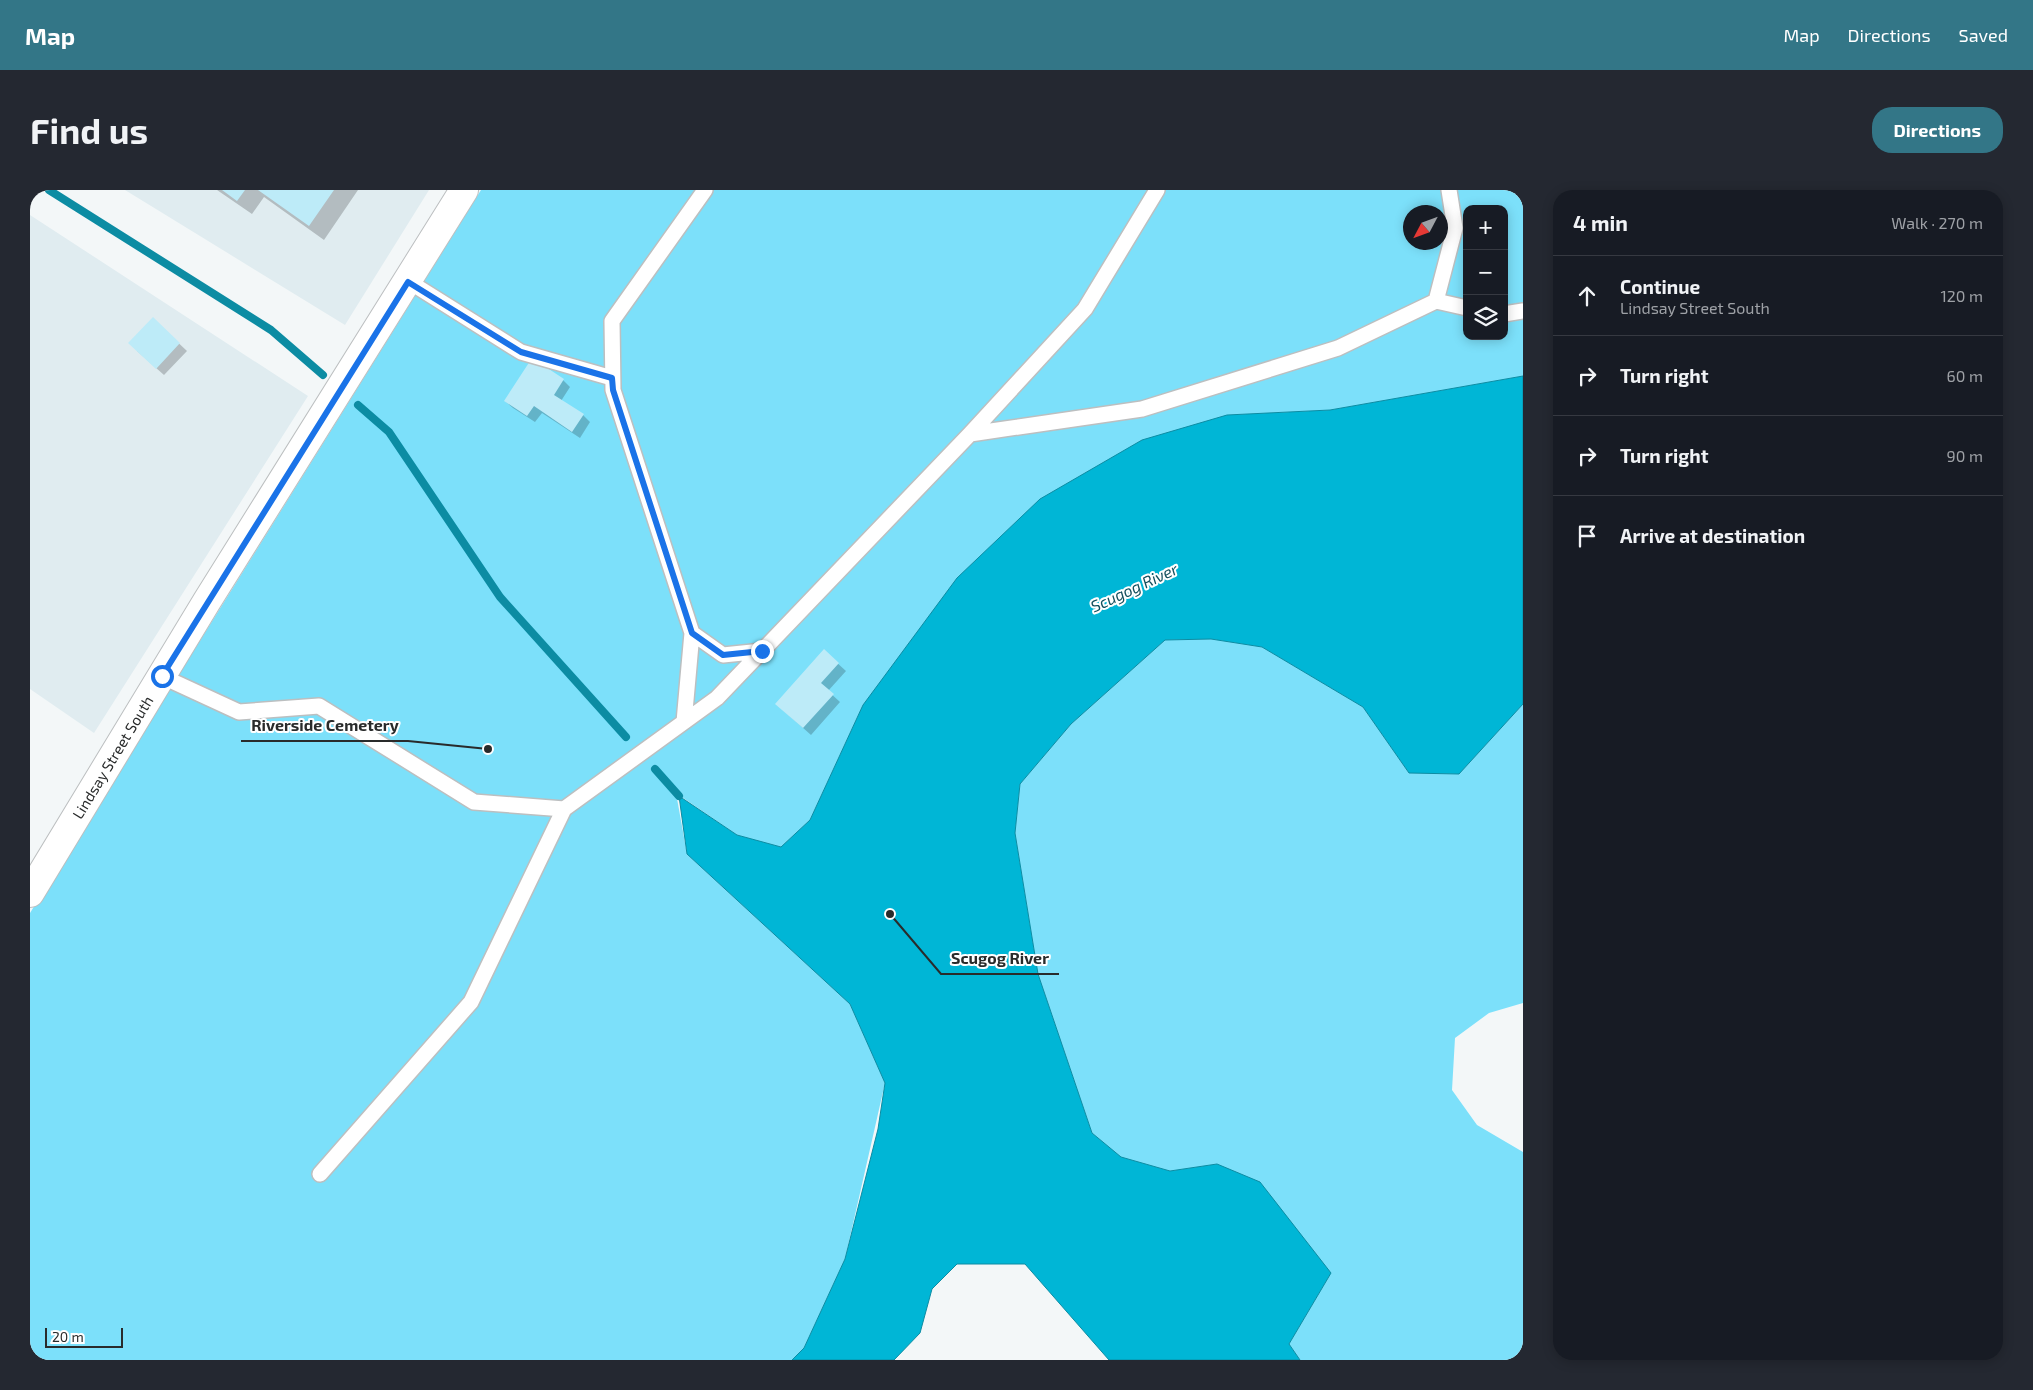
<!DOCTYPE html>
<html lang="en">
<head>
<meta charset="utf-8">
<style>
  :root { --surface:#171b24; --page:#242831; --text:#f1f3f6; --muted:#9ea1a6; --line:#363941; --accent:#337687 }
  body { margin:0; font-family:"Exo 2",sans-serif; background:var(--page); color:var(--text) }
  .controls { position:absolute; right:15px; top:15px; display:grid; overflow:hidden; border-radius:10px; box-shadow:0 2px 12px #0003 }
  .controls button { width:45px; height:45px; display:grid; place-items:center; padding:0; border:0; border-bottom:1px solid var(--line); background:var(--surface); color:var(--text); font:25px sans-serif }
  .compass { position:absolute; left:1373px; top:15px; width:45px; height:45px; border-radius:50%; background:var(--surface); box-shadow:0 2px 12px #0003; rotate:229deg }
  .scale { position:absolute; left:15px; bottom:12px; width:78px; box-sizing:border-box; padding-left:5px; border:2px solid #292b2b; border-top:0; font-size:14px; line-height:18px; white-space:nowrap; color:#292b2b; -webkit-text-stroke:4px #fff; paint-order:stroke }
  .stop { position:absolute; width:15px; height:15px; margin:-11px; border:4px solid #1a73e8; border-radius:50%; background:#fff }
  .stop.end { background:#1a73e8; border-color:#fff; box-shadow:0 1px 5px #0008 }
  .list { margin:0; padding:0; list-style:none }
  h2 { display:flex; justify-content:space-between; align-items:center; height:65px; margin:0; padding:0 20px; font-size:21px }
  h2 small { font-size:16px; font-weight:400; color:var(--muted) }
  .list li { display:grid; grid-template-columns:32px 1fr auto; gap:15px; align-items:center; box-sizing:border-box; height:80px; padding:0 20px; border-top:1px solid var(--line) }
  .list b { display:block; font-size:19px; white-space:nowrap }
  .list p { margin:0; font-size:16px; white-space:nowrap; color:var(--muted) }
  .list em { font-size:16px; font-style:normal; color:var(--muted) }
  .icon { flex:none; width:28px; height:28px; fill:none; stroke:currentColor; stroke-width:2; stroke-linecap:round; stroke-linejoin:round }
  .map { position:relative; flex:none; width:1493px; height:1170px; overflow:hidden; border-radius:20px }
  header { display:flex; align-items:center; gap:30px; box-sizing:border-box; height:70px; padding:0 25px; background:var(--accent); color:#fff }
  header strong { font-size:24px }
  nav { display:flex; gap:28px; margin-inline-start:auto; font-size:18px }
  .intro { display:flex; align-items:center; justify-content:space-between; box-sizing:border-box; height:120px; padding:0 30px }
  h1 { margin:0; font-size:35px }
  .button { padding:12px 22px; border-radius:20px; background:var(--accent); color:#fff; font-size:18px; font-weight:700 }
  main { display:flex; gap:30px; padding:0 30px }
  aside { flex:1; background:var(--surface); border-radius:20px; box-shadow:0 2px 12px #0003 }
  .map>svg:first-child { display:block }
  .built { fill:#e0ecf0 }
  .green { fill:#7ce0fa; fill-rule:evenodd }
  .water { fill:#00b6d6; stroke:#0c8ca3 }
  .shadow { fill:#0003 }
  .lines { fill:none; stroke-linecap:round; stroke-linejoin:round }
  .stream { stroke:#0c8ca3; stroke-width:8 }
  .building { fill:#bdebf8 }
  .service-casing { stroke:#bcbfc0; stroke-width:18 }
  .secondary-casing { stroke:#bcbfc0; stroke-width:30 }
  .service { stroke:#fff; stroke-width:15 }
  .secondary { stroke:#fff; stroke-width:28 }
  .route { stroke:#1a73e8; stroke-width:6 }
  .labels { text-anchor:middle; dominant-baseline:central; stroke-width:4; stroke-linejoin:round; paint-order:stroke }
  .street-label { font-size:15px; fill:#292b2b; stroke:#fff }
  .water-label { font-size:16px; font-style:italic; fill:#14505e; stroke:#fff }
  .leader { fill:none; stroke:#292b2b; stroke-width:2 }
  .callout-dot { fill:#292b2b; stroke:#fff; stroke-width:2 }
  .callout-label { font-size:16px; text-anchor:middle; font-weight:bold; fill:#292b2b; stroke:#fff; stroke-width:4; stroke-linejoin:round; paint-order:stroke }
</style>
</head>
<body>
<header>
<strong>Map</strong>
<nav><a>Map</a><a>Directions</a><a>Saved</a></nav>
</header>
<div class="intro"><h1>Find us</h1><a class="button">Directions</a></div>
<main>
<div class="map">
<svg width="1493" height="1170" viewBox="0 0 1493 1170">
  <rect width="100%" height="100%" fill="#f3f7f8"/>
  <path class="built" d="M95 0H399L315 135Z
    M0 25 278 206 64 543 0 499Z"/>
  <path class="green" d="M451 0H1493V186L1300 220 1197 225 833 515 780 630 751 657 707 645 646 603 657 664 820 814 855 893 815 1069 774 1158 762 1170H0V723ZM1437 19H1474V146H1437ZM1380 22H1410V52H1380Z
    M1181 449 1232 457 1333 517 1379 583 1429 584 1493 514V813L1459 823 1425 848 1422 900 1447 935 1493 962V1170H1270L1259 1154 1301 1083 1187 974 1140 981 1090 967 1062 943 1008 784 985 643 990 594 1041 534 1135 450Z"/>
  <path class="water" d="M1493 186V514L1429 584 1379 583 1333 517 1232 457 1181 449 1135 450 1041 534 990 594 985 643 1008 784 1062 943 1091 967 1140 981 1187 974 1230 992 1301 1083 1259 1154 1270 1170H1079L995 1074H927L902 1099 890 1143 864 1170H762L774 1158 815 1069 848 939 855 893 820 814 657 664 649 606 707 645 751 657 780 630 833 515 927 388 1010 309 1112 250 1197 225 1300 220Z"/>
  <path class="shadow" d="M187 0H328L294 50 234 7 222 24Z
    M123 129 157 161 134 185 107 161Z
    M533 190 540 197 531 211 553 225 560 232 550 248 512 223 505 232 483 218 475 211Z
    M794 461 816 481 798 501 810 512 781 545 754 521Z"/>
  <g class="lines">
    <path class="stream" d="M19 0 241 140 293 185
      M328 215 359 242 470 407 596 547
      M625 579 649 606"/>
  </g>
  <path class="building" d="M192 0H215L207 11Z
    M228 0H304L279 36Z
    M123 127 150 153 126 179 98 153Z
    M502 168 534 189 524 205 554 224 542 242 504 216 497 226 474 211Z
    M794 459 809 473 791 493 804 504 773 538 745 514Z"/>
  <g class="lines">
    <defs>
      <path id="service" d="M378 91 491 162 582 188
        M1406 111 1437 118
        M1474 124 1493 121
        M940 244 1112 219 1308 158 1406 111 1425 38 1419 0
        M662 443 693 465 732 461
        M131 486 209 522 289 516 444 612 534 619
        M654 532 662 443 583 200 582 131 675 0
        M290 984 441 812 534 619 687 508 940 244 1055 119 1127 0"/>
      <g id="secondary">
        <path id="s1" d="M0 703 177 411 434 0"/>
      </g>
    </defs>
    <use href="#service" class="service-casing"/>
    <use href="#secondary" class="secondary-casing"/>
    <use href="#service" class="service"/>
    <use href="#secondary" class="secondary"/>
  </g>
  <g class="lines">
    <path class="route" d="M132 486 378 92 491 162 582 188 583 200 662 443 693 465 732 461"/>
  </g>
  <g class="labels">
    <g class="street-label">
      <text stroke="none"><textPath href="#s1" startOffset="159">Lindsay Street South</textPath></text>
    </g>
    <g class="water-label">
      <text transform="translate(1104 397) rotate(-25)">Scugog River</text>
    </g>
  </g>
  <path class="leader" d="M458 559L378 551H211M860 724L911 784H1029"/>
  <g class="callout-dot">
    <circle cx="458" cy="559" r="5"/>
    <circle cx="860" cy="724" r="5"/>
  </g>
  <g class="callout-label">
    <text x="295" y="541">Riverside Cemetery</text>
    <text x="970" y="774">Scugog River</text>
  </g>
</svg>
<div class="controls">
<button>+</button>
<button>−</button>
<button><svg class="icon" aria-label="layers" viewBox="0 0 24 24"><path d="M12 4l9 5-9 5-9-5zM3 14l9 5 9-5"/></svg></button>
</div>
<svg class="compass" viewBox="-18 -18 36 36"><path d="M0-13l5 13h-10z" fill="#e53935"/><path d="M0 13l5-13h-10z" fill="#9ea1a6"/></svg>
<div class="scale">20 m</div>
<div class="stop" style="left:132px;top:486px"></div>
<div class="stop end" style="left:732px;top:461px"></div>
</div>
<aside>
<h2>4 min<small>Walk · 270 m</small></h2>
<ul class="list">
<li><svg class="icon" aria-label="ahead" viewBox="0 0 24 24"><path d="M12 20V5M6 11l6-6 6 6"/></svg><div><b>Continue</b><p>Lindsay Street South</p></div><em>120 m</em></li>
<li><svg class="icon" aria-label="right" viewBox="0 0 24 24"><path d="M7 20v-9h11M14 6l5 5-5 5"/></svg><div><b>Turn right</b></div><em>60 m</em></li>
<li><svg class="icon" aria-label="right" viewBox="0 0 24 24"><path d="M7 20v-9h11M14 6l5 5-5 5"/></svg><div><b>Turn right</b></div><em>90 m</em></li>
<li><svg class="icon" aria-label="arrive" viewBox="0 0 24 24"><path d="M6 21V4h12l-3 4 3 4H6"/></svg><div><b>Arrive at destination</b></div></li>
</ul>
</aside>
</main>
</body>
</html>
